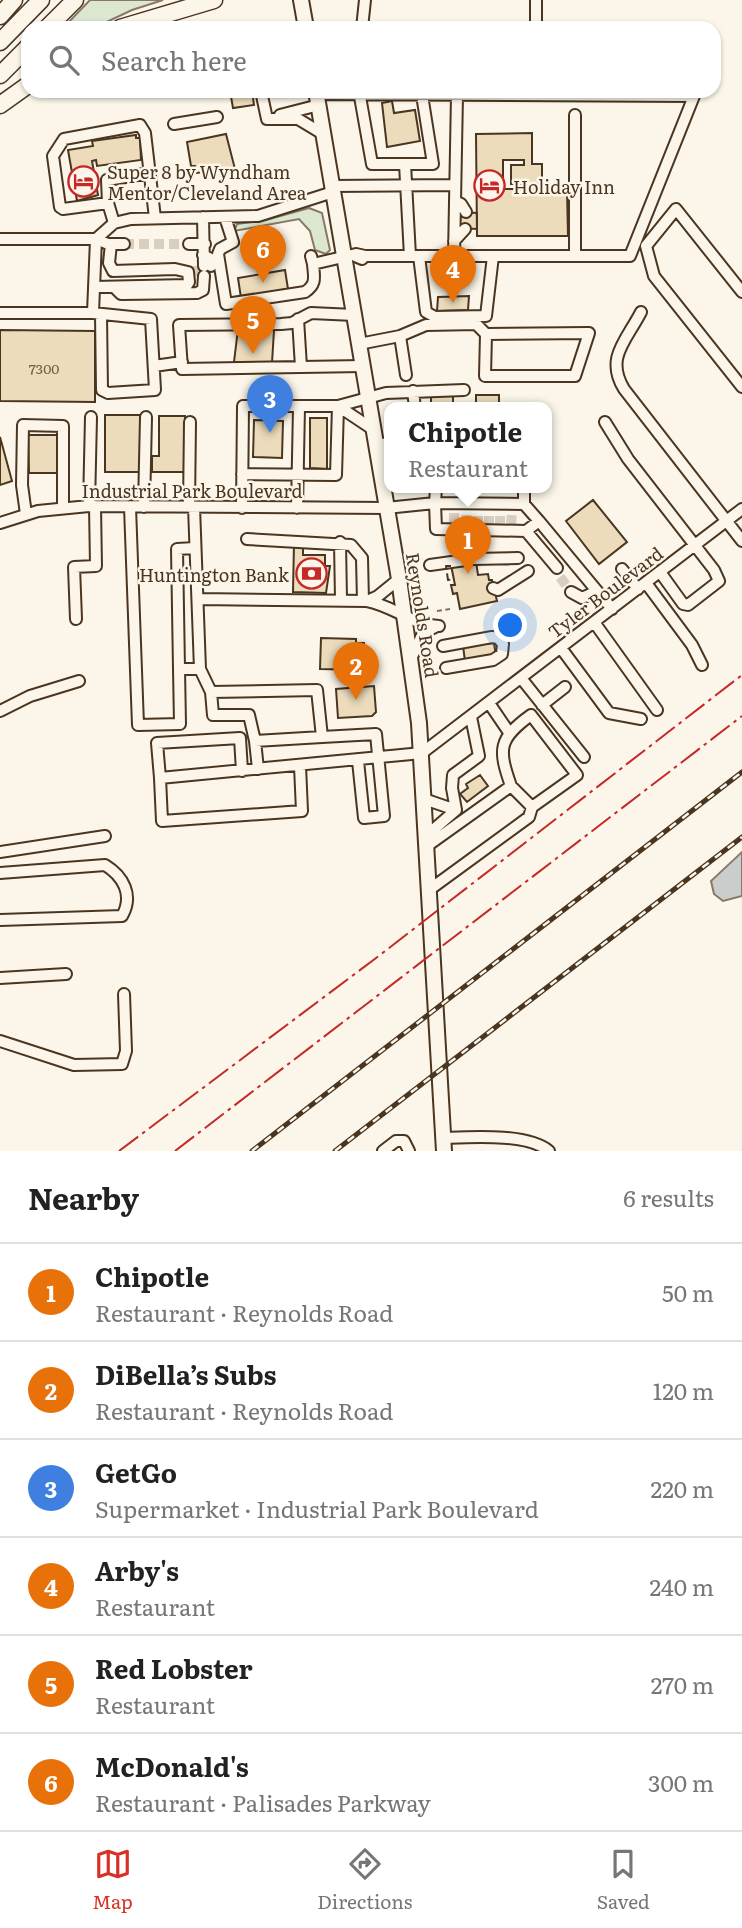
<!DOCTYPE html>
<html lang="en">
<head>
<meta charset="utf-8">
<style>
  :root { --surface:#fff; --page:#f6f6f6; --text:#222; --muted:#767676; --line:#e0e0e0; --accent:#d93025 }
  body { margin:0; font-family:Literata,serif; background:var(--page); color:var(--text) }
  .you { position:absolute; left:511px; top:626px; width:24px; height:24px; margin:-18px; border:5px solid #fff; border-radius:50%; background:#1a73e8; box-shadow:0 0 0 10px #1a73e833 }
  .badge { display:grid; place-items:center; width:46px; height:46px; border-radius:50%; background:var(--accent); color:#fff; font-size:23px; font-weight:700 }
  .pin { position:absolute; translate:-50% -58px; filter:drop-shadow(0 2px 4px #0008) }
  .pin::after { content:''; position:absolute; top:37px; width:24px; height:21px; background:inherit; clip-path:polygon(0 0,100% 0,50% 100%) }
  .popup { position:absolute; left:384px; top:402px; width:168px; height:91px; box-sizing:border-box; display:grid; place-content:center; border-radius:14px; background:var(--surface); filter:drop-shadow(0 2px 5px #0005); font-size:23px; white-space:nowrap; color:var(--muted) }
  .popup b { font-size:26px; color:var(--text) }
  .popup::after { content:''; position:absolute; left:50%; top:100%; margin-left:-14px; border:14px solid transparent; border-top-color:var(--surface) }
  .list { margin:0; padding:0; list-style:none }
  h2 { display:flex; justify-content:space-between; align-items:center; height:91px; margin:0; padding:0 28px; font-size:30px }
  h2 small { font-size:23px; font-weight:400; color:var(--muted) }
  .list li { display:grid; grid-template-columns:46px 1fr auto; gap:21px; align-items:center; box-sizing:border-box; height:98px; padding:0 28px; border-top:2px solid var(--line) }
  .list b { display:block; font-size:26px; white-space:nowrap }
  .list p { margin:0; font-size:23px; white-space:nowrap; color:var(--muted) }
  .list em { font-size:23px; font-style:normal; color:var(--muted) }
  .icon { flex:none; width:38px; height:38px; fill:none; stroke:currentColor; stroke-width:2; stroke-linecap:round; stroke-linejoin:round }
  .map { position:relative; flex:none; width:742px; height:1151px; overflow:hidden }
  .search { position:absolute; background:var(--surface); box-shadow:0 2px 5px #0004; left:21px; right:21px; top:21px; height:77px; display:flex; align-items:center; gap:18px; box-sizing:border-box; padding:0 24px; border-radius:21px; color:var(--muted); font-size:26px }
  .sheet { height:679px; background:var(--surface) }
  nav { display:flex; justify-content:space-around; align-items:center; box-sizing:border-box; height:98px; border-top:2px solid var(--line); background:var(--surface); font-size:19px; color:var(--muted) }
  nav a { display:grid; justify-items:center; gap:4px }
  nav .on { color:var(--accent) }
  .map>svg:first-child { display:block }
  .green { fill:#dce7d0; stroke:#887966; stroke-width:2 }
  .water { fill:#c9cecd; stroke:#887966; stroke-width:2 }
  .building { fill:#ecdcbc; stroke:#4a3520; stroke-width:2 }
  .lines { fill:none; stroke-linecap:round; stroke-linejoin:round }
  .minor-tunnel { stroke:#d8cfc1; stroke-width:10; stroke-dasharray:10 5; stroke-linecap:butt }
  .minor-casing { stroke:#4a3520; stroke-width:14 }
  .major-casing { stroke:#4a3520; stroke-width:18 }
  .highway-casing { stroke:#4a3520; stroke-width:19 }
  .path { stroke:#7f6f5c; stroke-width:2; stroke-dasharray:5 3.5; stroke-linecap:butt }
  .minor { stroke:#fbf6e9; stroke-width:10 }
  .major { stroke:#fbf6e9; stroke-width:14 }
  .highway { stroke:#fbf6e9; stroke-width:16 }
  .rail-casing { stroke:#4a3520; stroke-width:5 }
  .rail { stroke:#fbf6e9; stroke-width:2.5; stroke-dasharray:8; stroke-linecap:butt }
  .fence { stroke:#4a3520; stroke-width:2; stroke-dasharray:9 3.5; stroke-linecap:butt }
  .power { stroke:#c62828; stroke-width:2; stroke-dasharray:24 5 3.5 5; stroke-linecap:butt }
  .labels { text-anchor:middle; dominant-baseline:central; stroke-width:5; stroke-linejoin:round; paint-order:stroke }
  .number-label { font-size:14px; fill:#725f47 }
  .poi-label { font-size:18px; fill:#4a3520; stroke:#fbf6e9; text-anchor:start }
  .street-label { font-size:18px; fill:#4a3520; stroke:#fbf6e9 }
</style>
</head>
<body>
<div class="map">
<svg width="742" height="1151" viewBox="0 0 742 1151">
  <rect width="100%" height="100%" fill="#fbf6e9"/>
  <path class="green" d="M90 0H163L132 10 94 28H63Z
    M309 208 322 213 330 250 326 254 315 250 310 231 299 219 234 231 237 224 266 220Z"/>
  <path class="water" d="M742 852V896L723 901 714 894 711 881Z"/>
  <path class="building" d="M230 91H252L254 105 233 108Z
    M392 101 394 113 415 110 420 141 387 147 382 103Z
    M532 133V164H542V184H511V165H524V160H503V189H567L568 236H477L476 134Z
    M226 134 235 169 196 173 195 166H191L187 142Z
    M136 135V138H140L141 160 97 166 96 160 92 161 98 195 77 201 68 150 93 146 92 141Z
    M458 212 477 213V229L458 228Z
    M285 270 288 289 275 291V295L241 298 238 278Z
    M469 296 468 310 437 311 438 297Z
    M238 329 274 330 272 363 234 362Z
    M0 330 95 331V402L0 401Z
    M431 392H453V406L476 408H431Z
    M476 395H499V408H476Z
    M105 415H140V472H105Z
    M159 416H185V472H152V456H159Z
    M310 418H327V469L310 468Z
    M254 420 283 421 282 458 253 457Z
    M28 435H58L59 473H29Z
    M0 437 12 481 0 485Z
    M593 500 627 542 599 564 566 521Z
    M294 543H303V555H325V566H330L326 593 293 592Z
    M476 562 478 575 488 574 489 580H492L497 601 460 609 457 593 453 594 451 585H455L451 565Z
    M321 638 356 639V643H364V670L320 669Z
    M494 643 496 656 465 661 463 646Z
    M374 686 376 712 372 716 338 718 336 689Z
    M480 775 488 786 467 802 460 794 468 788 466 784Z"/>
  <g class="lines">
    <path class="minor-tunnel" d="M124 244H189
      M198 266V276
      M454 523V510
      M466 525 467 510
      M511 525 512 512
      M478 526V511
      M489 526V511
      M500 526V512
      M560 577 571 592"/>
    <defs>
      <path id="minor" d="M536 0V28
        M362 28 365 0
        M261 91 267 119H298L323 134
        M359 91 372 164H433L422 95
        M317 94 694 96 630 256H365
        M280 115 319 105
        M575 115V256
        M174 124 217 117
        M405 164 410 256
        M332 186 455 185
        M455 201 461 204 466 212
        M108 203 107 180 150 173
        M203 217 204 266
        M225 217 233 242 220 249 218 254 226 304 305 292C317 284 314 277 313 264
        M114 223 108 203 63 209 60 207 53 156 64 139 140 125 145 133 155 218
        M0 239H96L108 244H124
        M96 239 93 313 151 319 155 390 108 393 102 390 101 315
        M96 239 114 223 131 219 258 216 333 192
        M454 241 465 229
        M189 244H205
        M203 255 211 259V266
        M311 256 313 264 356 254 365 256 362 259 355 256
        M419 256 426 312 435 317 486 316 493 256
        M454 256 457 95
        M94 287 187 285 189 282 188 272 175 269 113 271 109 263 111 244
        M116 289 121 294 197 293 203 290 204 276
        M742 292 676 209 646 246 654 276 742 387
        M641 312C626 341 605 358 624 389L742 541
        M0 313H93
        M354 315 311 313 292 323 281 324 179 325 182 369 363 366
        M298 319 301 367
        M400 336 406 375
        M359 344 400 336 426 325 476 324 486 334 485 376H575L589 333 486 334
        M154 366 182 362
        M413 391 415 408
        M605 422 628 459 714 570 719 581 688 605 683 604 660 572
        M374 430 338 406 386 393 464 390
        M376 445 389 443
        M524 504V488
        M89 506 91 417
        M130 507 138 725 180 724 179 669
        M144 507 146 417
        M189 507 190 422
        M194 507 200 669 211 692 213 715H249L255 741 322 737 317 690 211 692
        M242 508 243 406H338L336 475 242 474
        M297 508 299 407
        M26 514 22 485 23 425 63 426V507
        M539 521 524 504 435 503 436 529 526 531 539 521 612 609
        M0 523 38 511 89 506 386 508 435 503 436 488
        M526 531 557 568
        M247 539 351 545 362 558 363 601
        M340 542 341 600
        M195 548 177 549 179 669H200
        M430 565 473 559 518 558
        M622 569 638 589
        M646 583 692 645 702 665
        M493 588 498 590 528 571
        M571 592 582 598 597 591
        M198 599 367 601C394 606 412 625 439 626
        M367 601 378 596 399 579
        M76 619 74 567 96 566 95 506
        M594 622 657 710
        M443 646 492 637 498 638 503 644 502 654 493 660 446 668
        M561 648 609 713 641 719
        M411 659 423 633 435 627
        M521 678 584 757
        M489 703 508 731
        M542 705 565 687
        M0 711 30 696 79 681
        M322 737 376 734 384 816 364 818 358 761
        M255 741 258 769
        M300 766 302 811 162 821 160 778 422 753 742 509
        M160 778 157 743 240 738 242 771
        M511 786C498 749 498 739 531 715L577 775 532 807
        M424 799 456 810
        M456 810 452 788 453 775 479 756 471 717
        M426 836 456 810
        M427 846 511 786 532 807 529 817 429 890
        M0 852 105 836
        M0 873 105 865C123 876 134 895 122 916L0 920
        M0 978 66 974
        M0 1041 74 1065 122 1064 126 1051 124 994
        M443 1138C471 1137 528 1133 549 1151
        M383 1151 396 1141H404L409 1151"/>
      <path id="major" d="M301 0 306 28
        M316 91 399 579 419 723 444 1151"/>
      <path id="highway" d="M0 16 14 0
        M47 28 75 0
        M120 28 214 0
        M0 42 41 0
        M0 75 28 47
        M0 105 28 85"/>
    </defs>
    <use href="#minor" class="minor-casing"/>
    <use href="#major" class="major-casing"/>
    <use href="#highway" class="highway-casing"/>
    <path class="path" d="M437 611 450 609"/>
    <use href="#minor" class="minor"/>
    <use href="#major" class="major"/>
    <use href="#highway" class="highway"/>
    <defs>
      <path id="rail" d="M252 1151 742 772
        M335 1151 742 837"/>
    </defs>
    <use href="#rail" class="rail-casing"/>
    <use href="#rail" class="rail"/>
    <path class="fence" d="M451 566H446L448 580 454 579"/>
    <path class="power" d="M119 1151 380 955 742 675
      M175 1151 742 716"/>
  </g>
  <defs>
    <symbol id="hotel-ring" viewBox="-11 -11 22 22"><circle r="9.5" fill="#fbf6e9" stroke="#c62828" stroke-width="1.5"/><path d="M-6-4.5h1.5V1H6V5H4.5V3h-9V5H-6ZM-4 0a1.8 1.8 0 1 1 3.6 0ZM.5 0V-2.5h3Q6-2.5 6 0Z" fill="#c62828"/></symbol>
    <symbol id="bank-ring" viewBox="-11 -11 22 22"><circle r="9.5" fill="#fbf6e9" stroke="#c62828" stroke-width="1.5"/><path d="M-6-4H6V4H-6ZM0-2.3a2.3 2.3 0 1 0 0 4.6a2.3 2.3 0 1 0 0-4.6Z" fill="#c62828"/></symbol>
  </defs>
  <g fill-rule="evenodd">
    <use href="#hotel-ring" x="66" y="164" width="35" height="35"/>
    <use href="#hotel-ring" x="472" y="168" width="35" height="35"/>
    <use href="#bank-ring" x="294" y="556" width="35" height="35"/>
  </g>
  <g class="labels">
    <g class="number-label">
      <text x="44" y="368">7300</text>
    </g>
    <g class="poi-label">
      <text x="107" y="171">Super 8 by Wyndham<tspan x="107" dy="21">Mentor/Cleveland Area</tspan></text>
      <text x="513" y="186">Holiday Inn</text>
      <text x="289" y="574" text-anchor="end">Huntington Bank</text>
    </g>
    <g class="street-label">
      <text x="192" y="490">Industrial Park Boulevard</text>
      <text transform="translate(605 592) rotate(-37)">Tyler Boulevard</text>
      <text transform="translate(423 615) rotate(81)">Reynolds Road</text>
    </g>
  </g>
</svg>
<div class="you"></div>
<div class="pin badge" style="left:468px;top:574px;background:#e8710a">1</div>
<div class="popup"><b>Chipotle</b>Restaurant</div>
<div class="pin badge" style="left:356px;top:700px;background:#e8710a">2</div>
<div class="pin badge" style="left:270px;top:433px;background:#3f7fe0">3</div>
<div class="pin badge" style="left:453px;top:303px;background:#e8710a">4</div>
<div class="pin badge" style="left:253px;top:354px;background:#e8710a">5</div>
<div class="pin badge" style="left:263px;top:283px;background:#e8710a">6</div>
<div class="search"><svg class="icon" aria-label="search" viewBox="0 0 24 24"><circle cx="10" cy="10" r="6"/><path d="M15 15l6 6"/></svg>Search here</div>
</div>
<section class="sheet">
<h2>Nearby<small>6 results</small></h2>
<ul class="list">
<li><span class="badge" style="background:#e8710a">1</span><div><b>Chipotle</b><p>Restaurant · Reynolds Road</p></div><em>50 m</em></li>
<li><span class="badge" style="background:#e8710a">2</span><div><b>DiBella’s Subs</b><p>Restaurant · Reynolds Road</p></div><em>120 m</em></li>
<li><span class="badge" style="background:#3f7fe0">3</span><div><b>GetGo</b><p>Supermarket · Industrial Park Boulevard</p></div><em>220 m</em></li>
<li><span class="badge" style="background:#e8710a">4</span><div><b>Arby's</b><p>Restaurant</p></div><em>240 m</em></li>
<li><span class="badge" style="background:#e8710a">5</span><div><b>Red Lobster</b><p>Restaurant</p></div><em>270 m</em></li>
<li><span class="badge" style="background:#e8710a">6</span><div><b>McDonald's</b><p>Restaurant · Palisades Parkway</p></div><em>300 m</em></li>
</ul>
</section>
<nav>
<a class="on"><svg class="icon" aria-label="map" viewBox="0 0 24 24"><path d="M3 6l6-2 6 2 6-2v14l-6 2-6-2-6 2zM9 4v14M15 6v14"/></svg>Map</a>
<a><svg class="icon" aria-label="directions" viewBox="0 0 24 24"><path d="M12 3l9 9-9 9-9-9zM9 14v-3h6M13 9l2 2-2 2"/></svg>Directions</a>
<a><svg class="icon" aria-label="saved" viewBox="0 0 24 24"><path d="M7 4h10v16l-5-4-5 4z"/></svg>Saved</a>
</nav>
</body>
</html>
